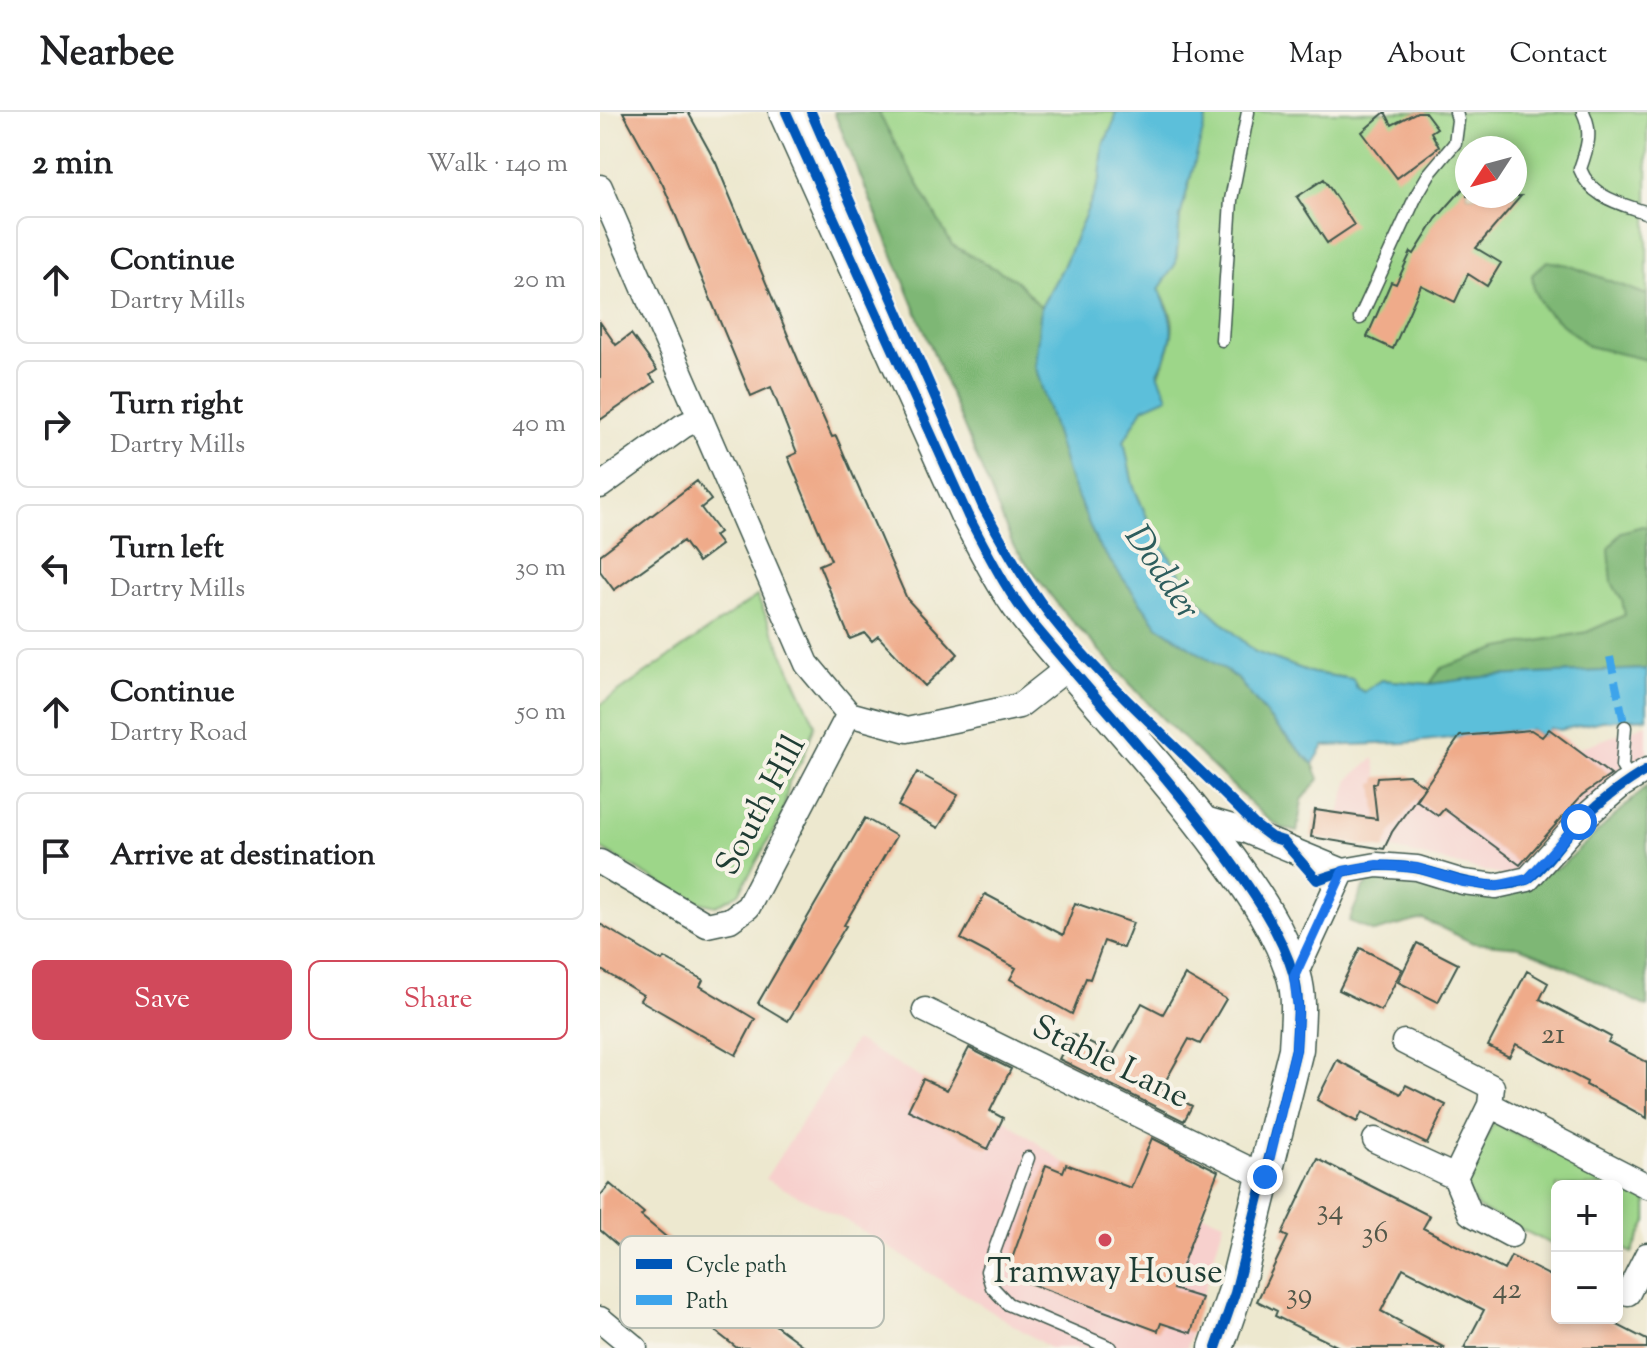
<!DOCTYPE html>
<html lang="en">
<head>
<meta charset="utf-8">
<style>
  :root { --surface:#fff; --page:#f2f2f2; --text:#202124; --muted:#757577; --line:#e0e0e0; --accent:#d1495b }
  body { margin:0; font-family:"Sorts Mill Goudy",serif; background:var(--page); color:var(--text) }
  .controls { position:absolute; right:24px; bottom:24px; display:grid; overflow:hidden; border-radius:12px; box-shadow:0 4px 12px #0003 }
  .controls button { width:72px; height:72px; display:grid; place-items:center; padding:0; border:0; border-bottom:2px solid var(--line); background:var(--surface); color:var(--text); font:40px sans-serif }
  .compass { position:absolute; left:855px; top:24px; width:72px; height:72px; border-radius:50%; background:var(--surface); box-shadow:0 4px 12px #0003; rotate:234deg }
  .stop { position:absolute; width:24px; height:24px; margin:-18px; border:6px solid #1a73e8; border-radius:50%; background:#fff }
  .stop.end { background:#1a73e8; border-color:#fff; box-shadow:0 2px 8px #0008 }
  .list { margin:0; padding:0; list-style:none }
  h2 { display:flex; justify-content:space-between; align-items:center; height:104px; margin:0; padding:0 32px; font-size:34px }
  h2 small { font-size:26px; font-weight:400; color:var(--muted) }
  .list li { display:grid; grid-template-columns:52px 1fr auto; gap:24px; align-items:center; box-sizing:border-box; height:128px; margin:0 16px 16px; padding:0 16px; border:2px solid var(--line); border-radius:12px }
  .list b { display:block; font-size:30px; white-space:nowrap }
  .list p { margin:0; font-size:26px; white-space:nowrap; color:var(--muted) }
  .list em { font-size:26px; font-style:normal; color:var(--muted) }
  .actions { display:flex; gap:16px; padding:24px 32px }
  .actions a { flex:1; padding:18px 0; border:2px solid var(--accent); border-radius:12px; text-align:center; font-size:28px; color:var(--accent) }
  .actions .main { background:var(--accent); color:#fff }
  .icon { flex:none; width:44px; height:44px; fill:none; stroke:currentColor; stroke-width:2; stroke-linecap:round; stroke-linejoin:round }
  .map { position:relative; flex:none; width:1047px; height:1236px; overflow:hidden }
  header { display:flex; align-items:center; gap:48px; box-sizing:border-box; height:112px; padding:0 40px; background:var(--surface); border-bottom:2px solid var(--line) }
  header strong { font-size:38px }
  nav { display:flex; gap:44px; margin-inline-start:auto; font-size:28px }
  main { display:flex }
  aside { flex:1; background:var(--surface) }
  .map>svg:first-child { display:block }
  .built { fill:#f7d0cd }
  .green { fill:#9dd689; stroke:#5e8a5e; stroke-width:2; fill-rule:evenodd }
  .forest { fill:#7eb775; stroke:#4e7a54; stroke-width:2 }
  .water { fill:#5cbfda; stroke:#3e7e87; stroke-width:2 }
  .building { fill:#efab8a }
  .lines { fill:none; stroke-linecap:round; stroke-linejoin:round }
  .service-casing { stroke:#3e574b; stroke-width:15 }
  .minor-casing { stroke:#3e574b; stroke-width:27 }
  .secondary-casing { stroke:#3e574b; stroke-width:37 }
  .service { stroke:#fff; stroke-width:12 }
  .minor { stroke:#fff; stroke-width:24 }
  .secondary { stroke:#fff; stroke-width:34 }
  .quiet { stroke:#3da4eb; stroke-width:8; stroke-dasharray:16 8; stroke-linecap:butt }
  .cycleway-casing { stroke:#f7f3e8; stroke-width:15 }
  .cycleway { stroke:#0057b8; stroke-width:10 }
  .route { stroke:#1a73e8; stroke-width:10 }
  .poi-dot { fill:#d1495b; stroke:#f7f3e8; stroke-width:3 }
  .labels { text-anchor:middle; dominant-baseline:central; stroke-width:8; stroke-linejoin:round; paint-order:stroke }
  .number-label { font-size:30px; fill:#53584a }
  .street-label { font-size:34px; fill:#1f3d34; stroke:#f7f3e8 }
  .poi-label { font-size:34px; fill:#1f3d34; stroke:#f7f3e8 }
  .water-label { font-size:36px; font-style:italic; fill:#2e5e5e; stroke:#f7f3e8 }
  .key { fill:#f7f3e8; stroke:#b6bcb2; stroke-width:2 }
  .key-label { font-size:22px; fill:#1f3d34 }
</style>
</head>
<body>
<header>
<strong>Nearbee</strong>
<nav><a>Home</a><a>Map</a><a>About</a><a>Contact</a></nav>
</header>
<main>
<aside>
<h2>2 min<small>Walk · 140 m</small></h2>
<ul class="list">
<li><svg class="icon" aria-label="ahead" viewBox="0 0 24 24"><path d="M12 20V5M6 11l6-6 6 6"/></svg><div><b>Continue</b><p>Dartry Mills</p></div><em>20 m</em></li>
<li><svg class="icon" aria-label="right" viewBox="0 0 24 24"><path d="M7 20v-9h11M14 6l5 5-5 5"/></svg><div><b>Turn right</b><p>Dartry Mills</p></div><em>40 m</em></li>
<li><svg class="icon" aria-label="left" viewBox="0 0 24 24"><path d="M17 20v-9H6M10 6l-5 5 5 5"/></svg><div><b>Turn left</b><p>Dartry Mills</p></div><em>30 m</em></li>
<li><svg class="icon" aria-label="ahead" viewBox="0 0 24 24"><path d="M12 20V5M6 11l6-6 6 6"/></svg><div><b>Continue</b><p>Dartry Road</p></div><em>50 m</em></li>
<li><svg class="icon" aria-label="arrive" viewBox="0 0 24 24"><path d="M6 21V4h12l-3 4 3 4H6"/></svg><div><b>Arrive at destination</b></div></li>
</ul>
<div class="actions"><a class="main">Save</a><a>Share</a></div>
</aside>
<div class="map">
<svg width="1047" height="1236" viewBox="0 0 1047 1236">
  <rect width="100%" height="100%" fill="#f7f3e8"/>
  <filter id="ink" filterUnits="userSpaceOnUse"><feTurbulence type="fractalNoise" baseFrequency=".0125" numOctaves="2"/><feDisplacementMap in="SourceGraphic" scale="16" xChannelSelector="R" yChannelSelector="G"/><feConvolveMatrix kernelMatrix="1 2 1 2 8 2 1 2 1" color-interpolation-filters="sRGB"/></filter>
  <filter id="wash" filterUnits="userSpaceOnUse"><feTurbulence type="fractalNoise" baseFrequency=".006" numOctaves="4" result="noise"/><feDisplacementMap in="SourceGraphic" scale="32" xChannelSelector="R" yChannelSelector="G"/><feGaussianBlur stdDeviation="1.8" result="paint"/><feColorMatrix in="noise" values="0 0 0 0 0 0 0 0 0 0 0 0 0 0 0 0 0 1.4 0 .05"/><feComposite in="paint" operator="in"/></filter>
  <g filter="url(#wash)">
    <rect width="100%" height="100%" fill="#ede8cf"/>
    <path class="built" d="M1047 612V645L1018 663 913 766 785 735 739 702 749 667 774 646 778 665 809 663 825 674 860 624 950 616 979 636Z
      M255 928 323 967 403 1006 466 1052 624 1110 587 1236H450L240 1105 165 1067Z"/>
    <path class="green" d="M234 0H515V8L503 34 500 66 495 80 463 155 441 195 435 253 674 612 713 652 719 667 702 688 697 720 682 716 665 705 560 604 462 498 413 433Z
      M608 0H1047V557L830 572 782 568 764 580 757 576 753 567 713 561 655 540 594 484 552 417 533 373 524 329C539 302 579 236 572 206 570 197 563 186 559 177L576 151 580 105ZM867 36H915V84H867Z
      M157 484 215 612 203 646 189 670 183 702 139 781 116 794 90 788 0 736V593Z
      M893 1010 1047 1087V1109L1032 1141 1017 1133V1074H957V1135L878 1096 865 1074Z"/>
    <path class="forest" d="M234 0H278L352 133 416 168 441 195 435 253 467 359 497 431 558 514 637 566 674 612 713 652 719 667 702 688 697 720 682 716 665 705 560 604 462 498 413 433Z
      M947 149 968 153 1047 183V248L988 234 944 197 934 179 932 163Z
      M1042 414 1047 415V557L891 564 830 572 841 556 900 536 987 520 1025 503 1022 488 1012 471 1009 437 1021 420Z
      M1047 674V895L954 849 919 835 873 831 823 807 774 820 749 809 763 776 778 763 898 779 961 754Z"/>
    <path class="water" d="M515 0H608L580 105 576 151 559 177C576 215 576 223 558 261L568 285 543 296 524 329 533 373 552 417 594 484 655 540 713 561 753 567 757 576 764 580 782 568 830 572 891 564 1047 557V606L1002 609 960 618 950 616 942 625 930 617 925 626 913 619 805 631 724 634 713 652 674 612 637 566 558 514 497 431 467 360 435 253 441 195 463 155 495 80 500 66 503 34 515 8Z"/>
    <g id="blocks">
      <path class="building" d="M23 0H88L116 51 209 274 232 325 236 324 307 487 358 542 325 574 278 524 272 529 265 521 250 527 219 453 231 448 188 345 197 341 171 275 151 284 63 73Z
        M785 0 792 13 817 0H825L837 16 831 20 839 35 797 66 762 20Z
        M724 67 754 113 727 131 697 85Z
        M867 72V84H921L876 136 901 151 887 174 868 162 855 190 821 173 793 237 767 225 791 170 796 172 811 140 814 142 836 107Z
        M0 210 16 233 31 222 57 258 50 263 55 270 0 308Z
        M97 369 111 388 101 396 119 420 114 424 121 433 98 450 83 429 14 478 0 459V443Z
        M949 617 1011 663 982 683 920 753 844 697 838 704 816 688 860 624 931 618 942 625Z
        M317 660 358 683 338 716 298 694Z
        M809 663 825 674 792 720 784 737 711 725 715 698 777 707 773 672 776 671 777 665Z
        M265 706 296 724 244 813 246 814 188 909 158 891Z
        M385 782 463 823 475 791 533 811 523 836 504 829 490 867 486 866 472 902 410 867 416 856 361 827Z
        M0 812 62 849 64 846 103 868 100 874 155 907 136 943 40 888 43 883 0 857Z
        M817 831 858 852 838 890 798 870Z
        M760 836 802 857 781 899 739 878Z
        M927 859 948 871 940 887 1011 925 1008 930 1047 950V1006L986 973 987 970 916 932 909 945 888 934Z
        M585 863 626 887 600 932 589 927 561 977 592 994 584 1009 459 947 472 922 513 943 542 891 563 902Z
        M369 936 411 957 390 999 403 1006 388 1037 308 998 323 967 347 978Z
        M737 948 801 982 806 973 846 993 827 1032 762 1000 757 1010 717 988Z
        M552 1026 618 1059 573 1177 602 1186 591 1221 561 1211 558 1219 423 1169 426 1161 409 1155 446 1053 463 1060 466 1052 531 1076Z
        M718 1047 830 1104 823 1116 904 1158 911 1144 957 1167V1206H1004L1047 1228V1236H864L884 1198 803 1156 781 1199 801 1210 799 1212 845 1236H741L675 1204 677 1199 657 1189 688 1125 682 1122Z
        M10 1072 44 1101 41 1104 89 1144 87 1146 145 1195 147 1192 206 1236H137L106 1212 104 1215 71 1187 28 1147 31 1145 0 1118V1084Z"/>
    </g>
  </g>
  <g filter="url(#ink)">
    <use href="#blocks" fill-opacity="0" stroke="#3e574b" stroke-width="2"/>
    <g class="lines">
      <defs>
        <path id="service" d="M983 0C993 20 987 37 980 57 991 86 1020 91 1047 101
          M760 206 816 84 829 62 855 31 858 8 856 0
          M622 228 631 88 648 0
          M1025 615 1022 654 1030 668
          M428 1046 387 1159 392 1175 408 1192 511 1236"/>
        <path id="minor" d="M0 75 207 552 249 602 307 618 419 594 470 554
          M0 374 83 314 100 306
          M598 705 646 719 743 759 777 753 817 756 863 770 896 774 928 767 979 710 1022 673 1047 658
          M0 750 107 813 130 808 148 795 249 602
          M694 865 743 759
          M325 898 665 1065
          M890 993 1047 1074
          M775 1028 855 1065 890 993 892 975 804 930
          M855 1065 870 1101 911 1123
          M1028 1181 1047 1143
          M0 1207 35 1236"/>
        <path id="secondary" d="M186 0 368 404C388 441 407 481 434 513 498 590 567 662 626 743 653 780 681 820 694 864 701 888 697 913 696 937L635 1181 616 1236"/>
      </defs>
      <use href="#service" class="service-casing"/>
      <use href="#minor" class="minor-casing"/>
      <use href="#secondary" class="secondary-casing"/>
      <use href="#service" class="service"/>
      <use href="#minor" class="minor"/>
      <use href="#secondary" class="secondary"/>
      <path class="quiet" d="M1010 545 1025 615"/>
      <defs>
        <path id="cycleway" d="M186 0 368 404C388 441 407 481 434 513 498 590 567 662 626 743 653 780 681 820 694 864 701 888 697 913 696 937L635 1181 616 1236
          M211 0 383 395C406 437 430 480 462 518 521 588 591 647 655 713L671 725 683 729 717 768C750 756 784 749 819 757 853 764 890 783 926 768 939 763 967 722 979 710 1000 690 1022 672 1047 658"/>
      </defs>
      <use href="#cycleway" class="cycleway-casing"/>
      <use href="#cycleway" class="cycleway"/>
    </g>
  </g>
  <g class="lines" filter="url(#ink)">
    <path class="route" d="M665 1065 696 937 698 896 694 865 743 759 777 753 817 756 863 770 896 774 928 767 979 710"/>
  </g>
  <circle class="poi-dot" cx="505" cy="1128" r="8"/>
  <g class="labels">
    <g class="number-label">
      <text x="953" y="923">21</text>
      <text x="730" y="1099">34</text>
      <text x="775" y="1122">36</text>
      <text x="907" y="1178">42</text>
      <text x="699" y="1183">39</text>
    </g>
    <g class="street-label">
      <text transform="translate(162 694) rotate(-62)">South Hill</text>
      <text transform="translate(510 951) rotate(26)">Stable Lane</text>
    </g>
    <g class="poi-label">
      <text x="505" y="1161">Tramway House</text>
    </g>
    <g class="water-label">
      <text transform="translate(561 461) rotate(56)">Dodder</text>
    </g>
  </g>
  <rect x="20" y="1124" width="264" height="92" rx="12" class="key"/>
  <rect x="36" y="1147" width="36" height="10" fill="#0057b8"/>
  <rect x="36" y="1183" width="36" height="10" fill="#3da4eb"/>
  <g class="key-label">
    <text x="86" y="1160">Cycle path</text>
    <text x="86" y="1196">Path</text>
  </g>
</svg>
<div class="controls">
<button>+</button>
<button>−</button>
</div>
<svg class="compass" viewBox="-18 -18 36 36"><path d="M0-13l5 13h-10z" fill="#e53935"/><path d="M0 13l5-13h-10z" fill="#757577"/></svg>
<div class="stop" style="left:979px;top:710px"></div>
<div class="stop end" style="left:665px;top:1065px"></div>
</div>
</main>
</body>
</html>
